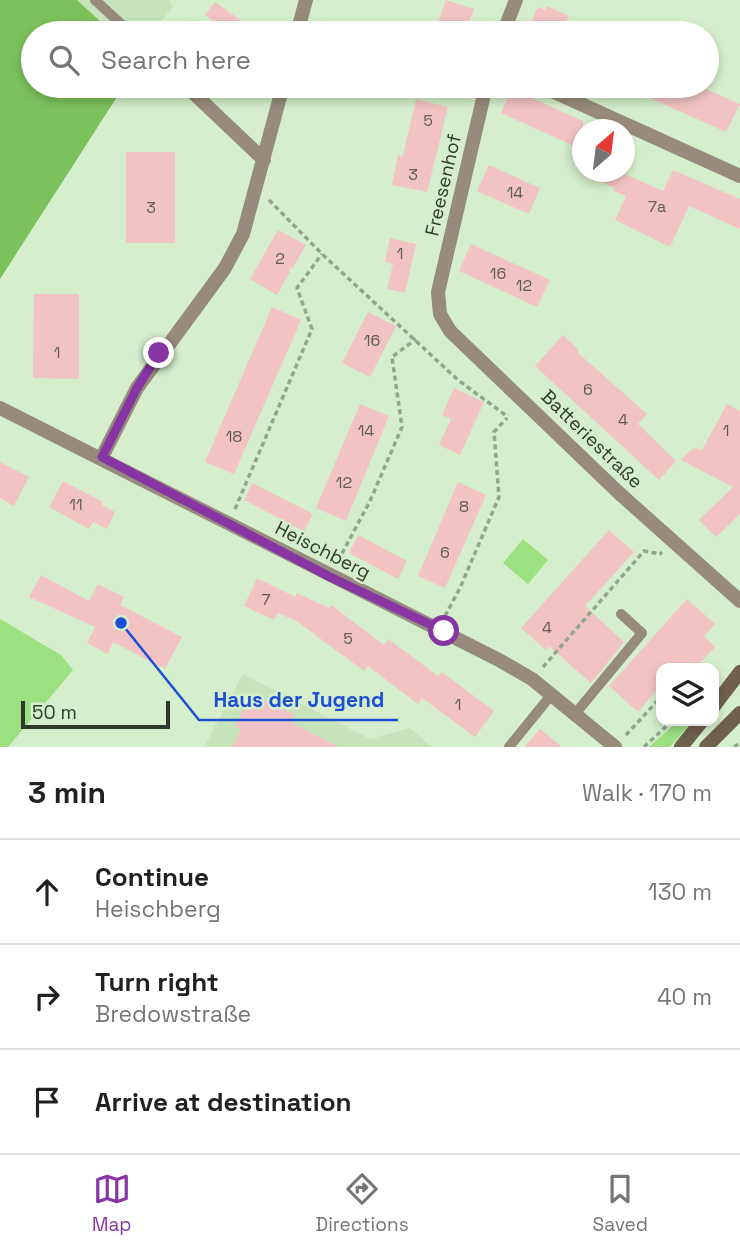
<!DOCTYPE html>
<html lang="en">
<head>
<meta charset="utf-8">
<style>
  :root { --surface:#fff; --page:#f2f2f2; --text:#202124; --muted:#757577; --line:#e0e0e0; --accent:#8835a4 }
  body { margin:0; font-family:"Space Grotesk",sans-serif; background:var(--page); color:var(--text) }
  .controls { position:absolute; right:21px; bottom:21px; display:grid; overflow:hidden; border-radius:14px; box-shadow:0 4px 10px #0003 }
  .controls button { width:63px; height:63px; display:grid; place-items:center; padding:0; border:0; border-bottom:2px solid var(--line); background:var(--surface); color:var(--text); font:35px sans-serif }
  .compass { position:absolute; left:572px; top:119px; width:63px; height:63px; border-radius:50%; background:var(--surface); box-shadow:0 4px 10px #0003; rotate:28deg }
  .scale { position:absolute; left:21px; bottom:18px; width:149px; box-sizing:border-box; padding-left:7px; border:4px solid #303a2c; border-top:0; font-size:19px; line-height:24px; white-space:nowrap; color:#303a2c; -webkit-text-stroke:5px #d5eecb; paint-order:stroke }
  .stop { position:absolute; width:21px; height:21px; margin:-16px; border:5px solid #8835a4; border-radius:50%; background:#fff }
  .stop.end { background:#8835a4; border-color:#fff; box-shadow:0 2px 7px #0008 }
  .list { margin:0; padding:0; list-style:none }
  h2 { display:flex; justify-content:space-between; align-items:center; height:91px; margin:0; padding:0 28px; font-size:30px }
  h2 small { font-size:23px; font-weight:400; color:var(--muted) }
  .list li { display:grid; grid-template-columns:46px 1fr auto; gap:21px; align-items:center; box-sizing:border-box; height:105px; padding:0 28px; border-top:2px solid var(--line) }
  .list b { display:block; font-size:26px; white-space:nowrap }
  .list p { margin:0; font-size:23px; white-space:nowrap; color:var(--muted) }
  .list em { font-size:23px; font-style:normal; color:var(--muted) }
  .icon { flex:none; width:38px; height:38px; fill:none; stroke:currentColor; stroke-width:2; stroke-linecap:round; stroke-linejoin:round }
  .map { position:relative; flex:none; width:740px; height:747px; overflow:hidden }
  .search { position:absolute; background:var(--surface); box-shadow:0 4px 10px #0003; left:21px; right:21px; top:21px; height:77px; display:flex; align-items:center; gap:18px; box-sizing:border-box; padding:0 24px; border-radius:38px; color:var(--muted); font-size:26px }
  .sheet { height:406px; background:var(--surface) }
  nav { display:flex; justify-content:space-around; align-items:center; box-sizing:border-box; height:98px; border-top:2px solid var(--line); background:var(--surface); font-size:19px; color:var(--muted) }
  nav a { display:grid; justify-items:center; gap:4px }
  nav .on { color:var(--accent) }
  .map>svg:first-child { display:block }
  .built { fill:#c6e4ba }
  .green { fill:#9de080 }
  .forest { fill:#7cc15c }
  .building { fill:#f2c3c4 }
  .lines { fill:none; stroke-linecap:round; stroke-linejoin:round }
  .path { stroke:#93a68c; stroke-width:3.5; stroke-dasharray:5 3.5; stroke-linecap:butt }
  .lane { stroke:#968b7d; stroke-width:10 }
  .street { stroke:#968b7d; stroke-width:14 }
  .secondary { stroke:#6f614c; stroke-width:14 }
  .route { stroke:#8835a4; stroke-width:9 }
  .labels { text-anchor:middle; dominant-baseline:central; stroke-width:5; stroke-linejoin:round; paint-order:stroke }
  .number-label { font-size:16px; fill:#605c52 }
  .street-label { font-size:19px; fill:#303a2c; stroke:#d5eecb }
  .leader { fill:none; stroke:#1d4ed8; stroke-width:2.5 }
  .callout-dot { fill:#1d4ed8; stroke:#d5eecb; stroke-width:2.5 }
  .callout-label { font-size:21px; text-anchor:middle; font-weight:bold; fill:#1d4ed8; stroke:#d5eecb; stroke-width:5; stroke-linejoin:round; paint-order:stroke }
</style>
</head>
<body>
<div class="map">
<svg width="740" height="747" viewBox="0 0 740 747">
  <rect width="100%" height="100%" fill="#d5eecb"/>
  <path class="built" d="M77 0H169L173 7 151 33H113Z
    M243 674 370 739 410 728 432 747H204Z"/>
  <path class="green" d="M523 539 548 560 528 584 503 563Z
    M0 619 61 655 73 670 8 747H0Z
    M678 721H692L670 747H649Z"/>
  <path class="forest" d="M0 0H77L113 33H33V86H124L0 279Z"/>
  <path class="building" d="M446 0 474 9 466 31 459 29 458 33H434Z
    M215 2 258 33H230L205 15Z
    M547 6 569 16 561 33H539L528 28 538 7 545 10Z
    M623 86H699L740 104 726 132Z
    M512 89 583 121V150L501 113Z
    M416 99 448 107 427 192 392 185 398 155 403 156Z
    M126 152H175V243H126Z
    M489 165 540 188 529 214 477 191Z
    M673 170 740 199V229L689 206 670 247 615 220 626 196 614 191 615 188 578 172H620L663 191Z
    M278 230 306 245 292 269 289 268 290 272 277 295 250 279Z
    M390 238 416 244 405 293 387 289 393 264 385 262Z
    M471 244 550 280 537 307 459 271Z
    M34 294H79V379L33 378Z
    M272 307 301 320 234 474 205 462Z
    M368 312 396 326 370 377 342 363Z
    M563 335 579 350 577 352 647 414 638 424 676 461 659 480 535 366Z
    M454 388 484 402 460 455 439 445 451 419 442 415Z
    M360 404 389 416 346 521 316 508Z
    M727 404 740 411V514L716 537 699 520 733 487 681 460 693 448 702 450Z
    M0 462 29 477 14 506 0 498Z
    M63 481 103 502 102 505 115 512 107 529 93 522 89 529 49 507Z
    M458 482 486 495 445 588 418 576Z
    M252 483 313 514 304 531 244 500Z
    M609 530 634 552 585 606 624 642 591 683 549 646 546 650 521 628Z
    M358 535 407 561 398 579 349 553Z
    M41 575 89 601 98 584 124 597 120 605 182 637 165 669 113 642 108 654 87 643 95 627 29 597Z
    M257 578 295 597 297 593 329 608 331 605 384 645 388 639 438 676 442 672 494 711 475 737 422 698 418 704 368 666 364 671 298 622 278 613 274 620 244 606Z
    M687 599 715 624 704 636 715 647 696 668H661V685L638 712 609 686Z
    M258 696 294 714 290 722 339 747H232L241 729 235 726 246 704 252 707Z
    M540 729 562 747H524Z"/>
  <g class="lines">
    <path class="path" d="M269 200 322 254 458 380 508 417
      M235 509 312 329 297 288 322 254
      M338 561 370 501 402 427 392 357 416 339
      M445 616 460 588 499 497 494 432 507 418
      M543 667 644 551 660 554 662 552
      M626 735 661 697
      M644 747 672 721
      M734 747 740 743"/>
    <path class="lane" d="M95 0 131 33
      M575 714 642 633 621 614
      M509 747 552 694"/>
    <path class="street" d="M297 33 306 0
      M503 33 516 0
      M186 86 264 160
      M486 86 438 292 440 314 450 331 619 493 740 601
      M541 86 740 176
      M0 408 499 660 532 679 615 747
      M102 457 137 388 225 268 243 234 283 86"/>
    <path class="secondary" d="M714 706 740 672
      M681 747 702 721
      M706 747 740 713"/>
  </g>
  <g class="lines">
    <path class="route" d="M159 353 137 388 102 457 330 577 444 631"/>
  </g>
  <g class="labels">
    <g class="number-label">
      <text x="428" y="120">5</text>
      <text x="413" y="174">3</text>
      <text x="515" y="192">14</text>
      <text x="657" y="206">7a</text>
      <text x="151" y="207">3</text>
      <text x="400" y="253">1</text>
      <text x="280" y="258">2</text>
      <text x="498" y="273">16</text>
      <text x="524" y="285">12</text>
      <text x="372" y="340">16</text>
      <text x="57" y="352">1</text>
      <text x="588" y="389">6</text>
      <text x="623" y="419">4</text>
      <text x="366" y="430">14</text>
      <text x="726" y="430">1</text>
      <text x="234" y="436">18</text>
      <text x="344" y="482">12</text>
      <text x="76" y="504">11</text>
      <text x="464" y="506">8</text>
      <text x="445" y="552">6</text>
      <text x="266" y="599">7</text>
      <text x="547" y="627">4</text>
      <text x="348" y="638">5</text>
      <text x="458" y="704">1</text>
    </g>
    <g class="street-label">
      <text transform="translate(443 185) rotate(-77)">Freesenhof</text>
      <text transform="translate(592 439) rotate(44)">Batteriestraße</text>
      <text transform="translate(323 550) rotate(27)">Heischberg</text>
    </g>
  </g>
  <path class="leader" d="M121 623L199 720H398"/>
  <circle class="callout-dot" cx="121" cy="623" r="7"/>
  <g class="callout-label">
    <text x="299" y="707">Haus der Jugend</text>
  </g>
</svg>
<div class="controls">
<button><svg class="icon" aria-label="layers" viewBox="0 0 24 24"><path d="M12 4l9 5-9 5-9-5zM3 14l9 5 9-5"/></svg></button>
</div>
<svg class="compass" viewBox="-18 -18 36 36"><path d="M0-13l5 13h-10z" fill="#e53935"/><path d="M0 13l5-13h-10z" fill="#757577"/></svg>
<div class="scale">50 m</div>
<div class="stop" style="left:444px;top:631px"></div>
<div class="stop end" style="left:159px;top:353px"></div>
<div class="search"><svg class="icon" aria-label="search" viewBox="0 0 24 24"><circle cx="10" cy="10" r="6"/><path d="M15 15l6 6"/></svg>Search here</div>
</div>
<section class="sheet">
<h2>3 min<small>Walk · 170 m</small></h2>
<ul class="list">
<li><svg class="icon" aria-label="ahead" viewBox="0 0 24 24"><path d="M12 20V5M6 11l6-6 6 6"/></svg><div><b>Continue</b><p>Heischberg</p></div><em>130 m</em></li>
<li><svg class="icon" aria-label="right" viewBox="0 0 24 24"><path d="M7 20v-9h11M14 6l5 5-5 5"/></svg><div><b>Turn right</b><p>Bredowstraße</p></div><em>40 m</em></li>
<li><svg class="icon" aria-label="arrive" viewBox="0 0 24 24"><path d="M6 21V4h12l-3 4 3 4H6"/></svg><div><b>Arrive at destination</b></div></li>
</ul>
</section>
<nav>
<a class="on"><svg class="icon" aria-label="map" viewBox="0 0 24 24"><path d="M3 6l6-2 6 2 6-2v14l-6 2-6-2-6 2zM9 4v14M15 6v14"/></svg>Map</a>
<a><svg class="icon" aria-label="directions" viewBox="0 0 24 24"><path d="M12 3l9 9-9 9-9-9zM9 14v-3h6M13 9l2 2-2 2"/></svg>Directions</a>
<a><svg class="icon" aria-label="saved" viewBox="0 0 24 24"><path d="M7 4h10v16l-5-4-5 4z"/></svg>Saved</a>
</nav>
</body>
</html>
